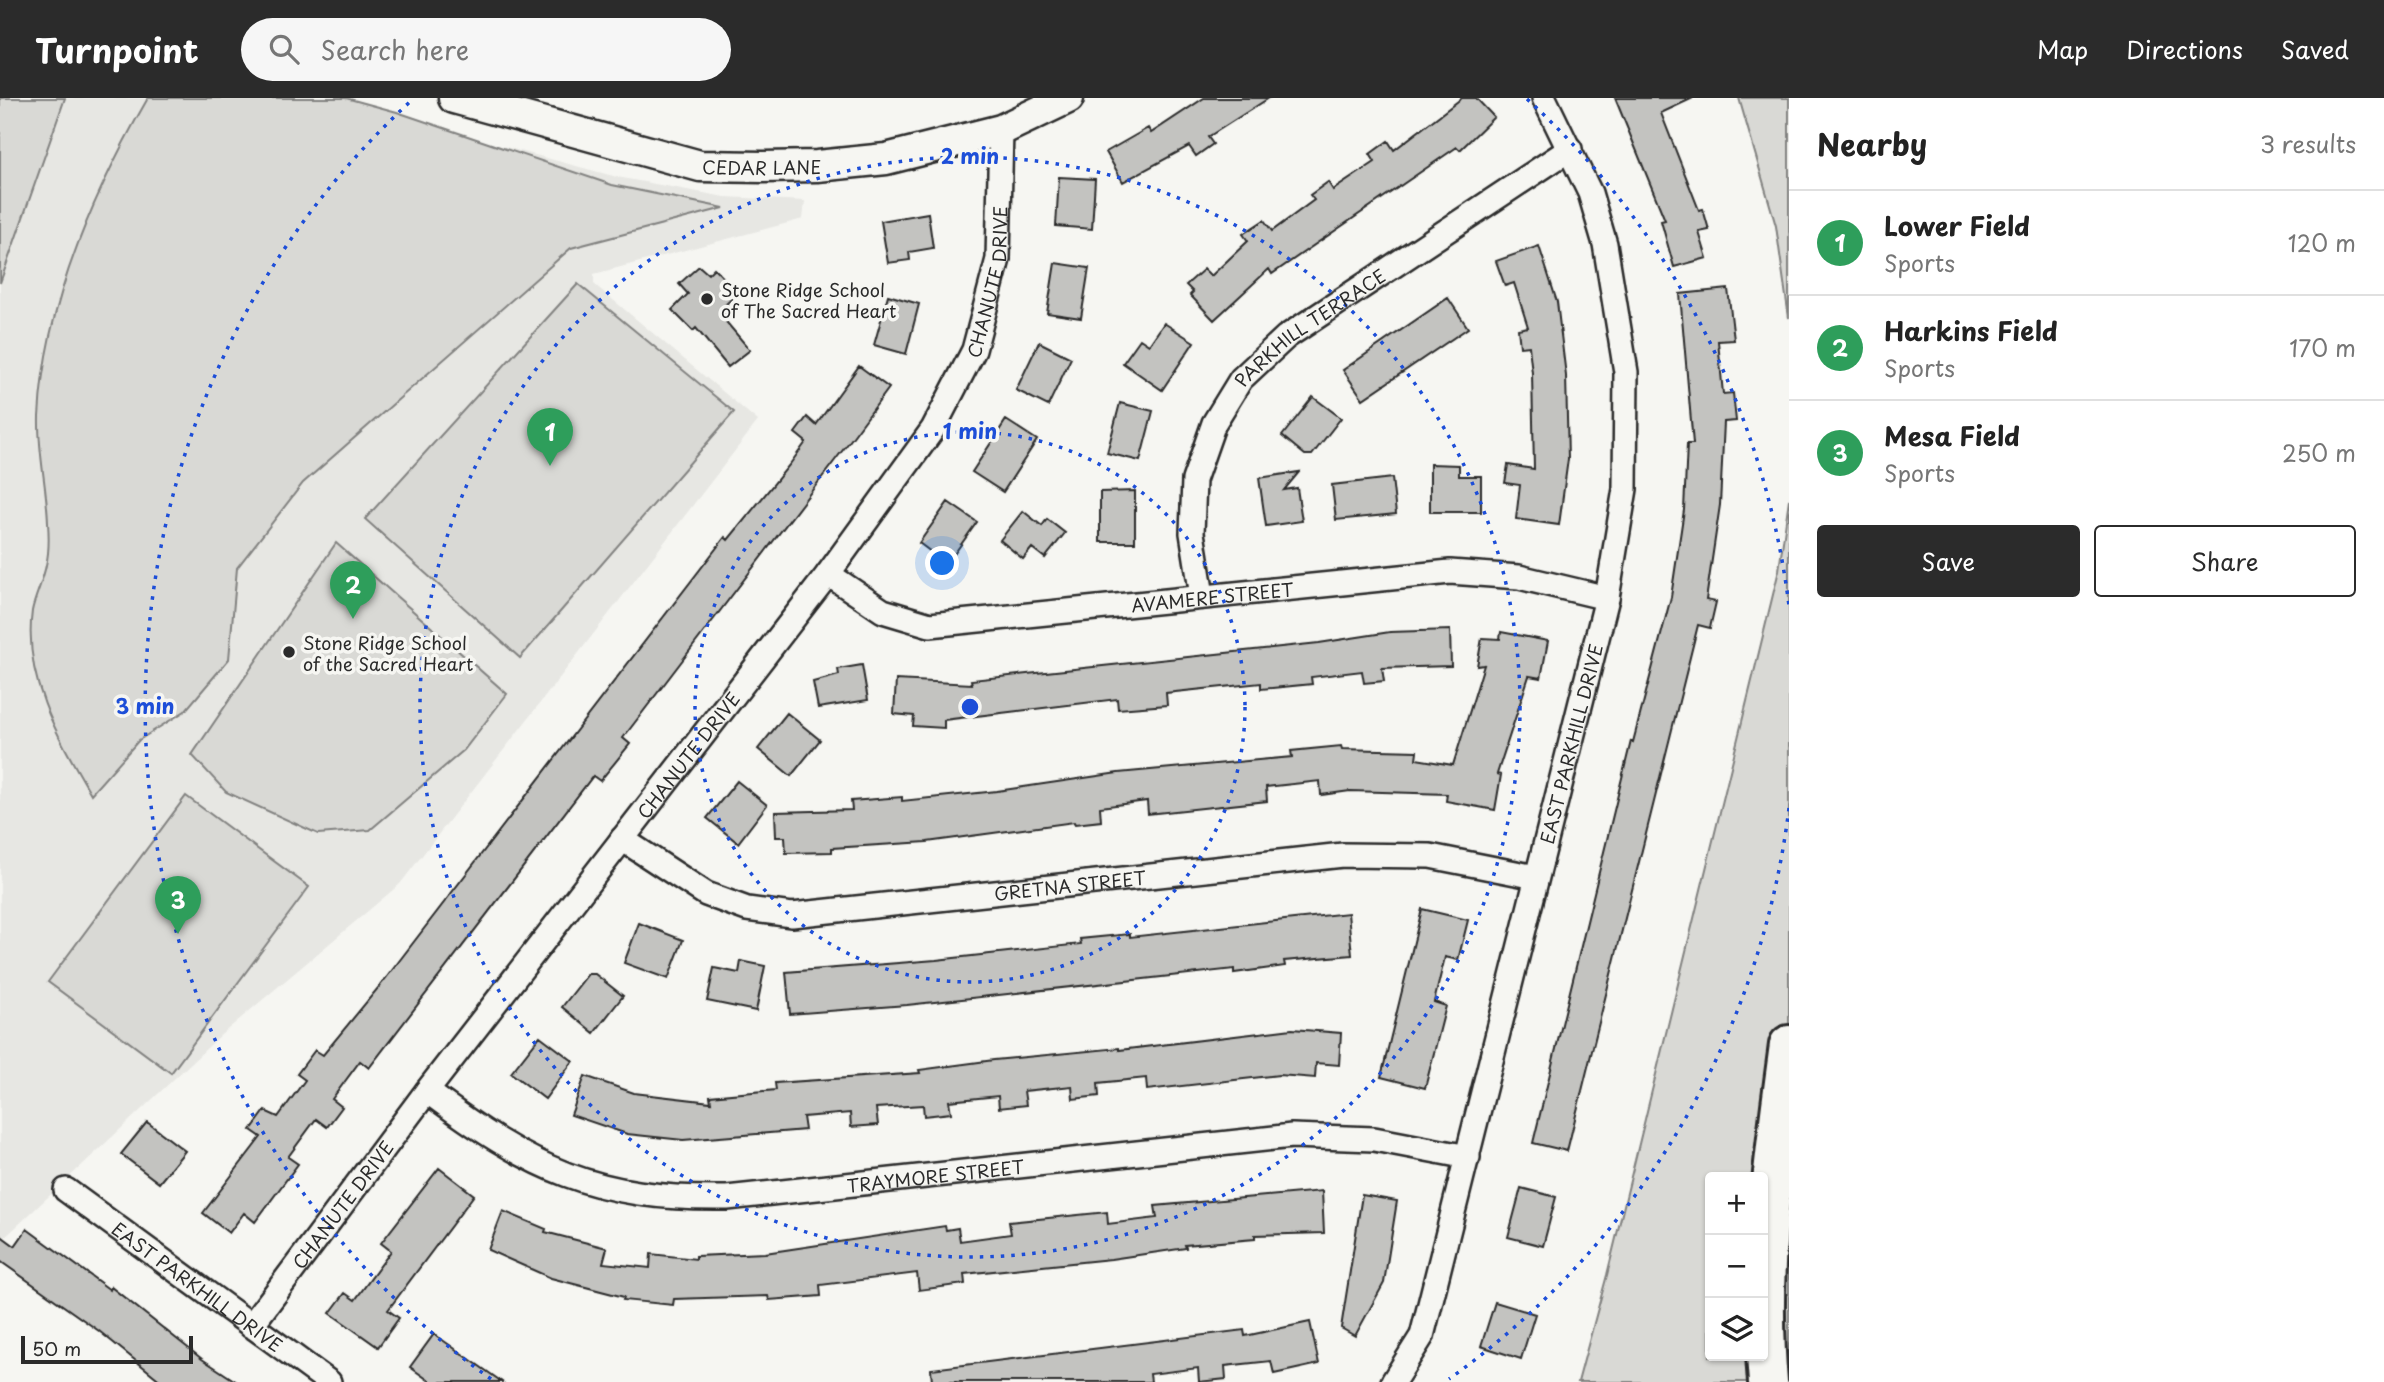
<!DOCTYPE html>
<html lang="en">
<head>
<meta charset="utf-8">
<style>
  :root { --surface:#fff; --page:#f6f6f6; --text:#222; --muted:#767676; --line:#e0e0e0; --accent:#2b2b2b }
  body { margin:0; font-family:"Playpen Sans",sans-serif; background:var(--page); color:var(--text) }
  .controls { position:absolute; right:21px; bottom:21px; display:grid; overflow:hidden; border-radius:7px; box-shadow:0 2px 5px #0004 }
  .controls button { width:63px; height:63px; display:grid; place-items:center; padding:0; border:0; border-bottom:2px solid var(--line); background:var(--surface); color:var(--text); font:35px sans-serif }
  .scale { position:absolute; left:21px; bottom:18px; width:172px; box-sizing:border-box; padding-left:7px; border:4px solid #2b2b2b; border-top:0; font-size:19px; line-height:24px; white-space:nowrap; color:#2b2b2b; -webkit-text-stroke:5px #f6f6f2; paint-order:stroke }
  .you { position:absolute; left:943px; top:466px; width:24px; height:24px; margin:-18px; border:5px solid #fff; border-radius:50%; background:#1a73e8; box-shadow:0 0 0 10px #1a73e833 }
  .badge { display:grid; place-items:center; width:46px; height:46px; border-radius:50%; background:var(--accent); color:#fff; font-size:23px; font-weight:700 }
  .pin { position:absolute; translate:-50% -58px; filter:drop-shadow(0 2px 4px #0008) }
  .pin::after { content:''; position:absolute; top:37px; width:24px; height:21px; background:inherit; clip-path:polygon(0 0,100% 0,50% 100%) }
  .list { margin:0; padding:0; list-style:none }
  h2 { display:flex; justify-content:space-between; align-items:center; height:91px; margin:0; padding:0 28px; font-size:30px }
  h2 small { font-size:23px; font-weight:400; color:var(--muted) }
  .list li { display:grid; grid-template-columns:46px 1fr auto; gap:21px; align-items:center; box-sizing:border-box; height:105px; padding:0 28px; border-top:2px solid var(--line) }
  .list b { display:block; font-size:26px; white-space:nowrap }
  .list p { margin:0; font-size:23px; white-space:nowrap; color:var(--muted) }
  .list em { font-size:23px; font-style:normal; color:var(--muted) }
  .actions { display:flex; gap:14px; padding:21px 28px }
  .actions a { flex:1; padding:16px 0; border:2px solid var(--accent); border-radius:7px; text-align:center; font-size:24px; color:var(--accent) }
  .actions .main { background:var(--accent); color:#fff }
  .icon { flex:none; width:38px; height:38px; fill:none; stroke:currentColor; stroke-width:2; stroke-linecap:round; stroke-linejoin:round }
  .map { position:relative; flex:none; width:1789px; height:1284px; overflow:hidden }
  header { display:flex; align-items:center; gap:42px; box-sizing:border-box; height:98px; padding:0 35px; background:var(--accent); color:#fff }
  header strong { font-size:33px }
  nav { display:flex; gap:38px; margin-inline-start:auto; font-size:24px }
  .search { width:490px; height:63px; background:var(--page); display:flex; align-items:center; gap:18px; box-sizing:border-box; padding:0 24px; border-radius:38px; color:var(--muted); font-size:26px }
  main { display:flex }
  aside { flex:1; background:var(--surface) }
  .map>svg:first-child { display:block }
  .built { fill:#e7e7e3 }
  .green { fill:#d9d9d5; stroke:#828280; stroke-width:2; fill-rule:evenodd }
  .building { fill:#c3c3c0; stroke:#2b2b2b; stroke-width:2 }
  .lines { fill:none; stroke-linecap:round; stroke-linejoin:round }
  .minor-casing { stroke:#2b2b2b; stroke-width:28 }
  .tertiary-casing { stroke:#2b2b2b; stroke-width:35 }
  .motorway-casing { stroke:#2b2b2b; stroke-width:44 }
  .minor { stroke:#f6f6f2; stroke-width:23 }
  .tertiary { stroke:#f6f6f2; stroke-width:30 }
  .motorway { stroke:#f6f6f2; stroke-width:38 }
  .ring { fill:none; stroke:#1d4ed8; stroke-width:3.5; stroke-dasharray:3.5 7 }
  .poi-dot { fill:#2b2b2b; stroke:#f6f6f2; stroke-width:2.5 }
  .labels { text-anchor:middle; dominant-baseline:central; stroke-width:7; stroke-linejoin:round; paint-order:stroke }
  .street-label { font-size:18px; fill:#2b2b2b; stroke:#f6f6f2 }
  .poi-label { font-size:18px; fill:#2b2b2b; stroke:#f6f6f2; text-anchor:start }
  .centre { fill:#1d4ed8; stroke:#f6f6f2; stroke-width:3.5 }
  .ring-label { font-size:21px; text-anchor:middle; font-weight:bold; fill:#1d4ed8; stroke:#f6f6f2; stroke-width:7; stroke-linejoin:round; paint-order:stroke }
</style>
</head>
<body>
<header>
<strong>Turnpoint</strong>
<div class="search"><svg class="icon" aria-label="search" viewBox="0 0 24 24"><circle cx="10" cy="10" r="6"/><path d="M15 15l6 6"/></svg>Search here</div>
<nav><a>Map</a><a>Directions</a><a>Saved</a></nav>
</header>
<main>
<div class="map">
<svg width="1789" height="1284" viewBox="0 0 1789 1284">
  <rect width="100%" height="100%" fill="#f6f6f2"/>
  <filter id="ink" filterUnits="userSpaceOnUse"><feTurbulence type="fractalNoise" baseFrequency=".0143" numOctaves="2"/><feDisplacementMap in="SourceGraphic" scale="14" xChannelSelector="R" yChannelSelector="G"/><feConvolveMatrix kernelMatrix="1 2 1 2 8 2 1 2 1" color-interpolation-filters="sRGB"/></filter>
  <g filter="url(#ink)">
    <path class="built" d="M0 0H323L617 79 725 99 805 103 803 121 594 176V186L758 323 400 786 222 936 0 1144Z"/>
    <path class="green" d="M0 0H65L0 185Z
      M148 0H346L397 14 612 87 724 110 571 150 303 385 237 470 229 561 185 613 139 642 91 696C58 639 23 581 32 513 35 498 43 483 46 467 49 455 49 438 48 425 47 390 38 355 39 319 44 209 94 94 148 0Z
      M1739 0H1789V220L1776 128Z
      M578 186 734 314 520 560 365 421Z
      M1789 401V1284H1578L1607 1177 1779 472ZM1710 1079H1763V1258H1710Z
      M336 445 507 596 464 652 370 732 318 736 226 694 192 657Z
      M186 698 309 789 171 975 48 884Z"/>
    <path class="building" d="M1204 0H1269L1208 39 1213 46 1196 58 1189 48 1123 84 1106 54 1148 30 1151 35Z
      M1462 0H1476L1494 19 1460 52 1457 49 1272 176 1269 171 1214 222 1190 197 1193 194 1186 187 1204 171 1211 178 1248 143 1243 136 1264 122 1272 133 1314 102 1310 97 1328 84 1333 92 1375 64 1370 56 1388 43 1394 52Z
      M1615 0H1693L1661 15 1699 112 1703 111 1709 132 1699 134 1707 160 1674 169 1661 123 1665 122Z
      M1059 79 1095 81 1092 131 1056 128Z
      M928 115 933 150 909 154 910 162 888 165 881 123Z
      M1539 148 1557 204 1566 278 1568 361 1559 427 1516 421 1520 387 1505 385 1508 367 1534 371 1532 275 1529 248 1520 249 1518 231 1528 229 1514 185 1505 188 1496 163Z
      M1055 165 1089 170 1081 220 1047 215Z
      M699 168 708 176 714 170 738 195 726 206 730 211 722 219 750 252 728 269 696 230 693 233 672 212 688 196 679 186Z
      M1728 191 1734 242 1718 243 1723 296 1733 295 1736 323 1724 324 1720 407 1706 502 1716 504 1710 530 1698 527 1567 1053 1533 1045 1631 643 1633 644 1671 499 1684 412 1687 346H1693L1680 196Z
      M888 197 919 206 906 256 874 247Z
      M1448 200 1468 230 1363 301 1343 272Z
      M1164 225 1194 244 1162 292 1123 265 1140 241 1149 247Z
      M1039 244 1071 260 1048 308 1016 292Z
      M859 268 889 290 849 344 623 640 630 646 600 683 593 678 369 970 360 963 332 1001 342 1009 327 1029 316 1021 288 1059 298 1066 255 1124 244 1115 229 1135 203 1115 261 1039 251 1032 265 1013 278 1019 305 982 297 976 315 952 323 957 383 884 725 439 728 442 790 366 806 344 795 335 807 319 816 327Z
      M1313 299 1341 320 1312 357H1305L1282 338Z
      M1120 305 1153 313 1140 363 1107 355Z
      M1006 322 1037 342 1003 394 972 374Z
      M1430 366 1459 367V378H1481V414H1430Z
      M1299 374 1284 392 1297 390 1302 423 1266 428 1259 380Z
      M1392 380 1396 416 1336 422 1332 387Z
      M1135 393V444H1100V394Z
      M948 404 977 424 947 466 919 445Z
      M1023 413 1042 428 1047 421 1065 435 1045 460 1032 450 1023 461 1000 442Z
      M1450 532 1451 568 1382 570 1384 583 1364 585 1362 573 1311 579 1312 586 1261 591V585L1166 595 1167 607 1118 611 1117 601 944 622V630L913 628 914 618 894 616 896 582 972 586 971 582 1319 545 1390 534Z
      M1501 534 1548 543 1541 580 1529 578 1497 676 1501 677 1495 712 1446 703 1447 696 1350 693 1321 697 1320 683 1266 689 1267 703 1148 716 1147 703 1100 709 1101 723 1075 726 1074 724 927 744 832 750V754L786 755 785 739H776L775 714 852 712 851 703 902 699V703L997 693 1118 675 1292 659 1291 653 1341 648 1342 651 1417 653 1416 661 1453 667 1484 567 1477 568 1482 540 1500 541Z
      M862 567 868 602 818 610 813 584 839 577 838 571Z
      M787 615 820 642 791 678 758 651Z
      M737 683 767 707 738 745 707 720Z
      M1422 811 1468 822 1458 862 1445 859 1434 904 1446 908 1425 990 1381 979Z
      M1348 815 1352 857 1284 863 1285 868 1234 875V871L907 907 790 916 786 874 936 862 1081 846 1080 841 1130 836V839Z
      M639 825 683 842 668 881 624 865Z
      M741 863 765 868 756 913 707 903 714 870 739 875Z
      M588 876H595L623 898 594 935 562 909Z
      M1292 931 1341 935 1339 967 1316 965 1315 980 1279 977 1147 992 1146 980 1098 985 1099 998 1073 1001 1072 988 1024 993 1026 1007 999 1010 998 998 949 1003 951 1015 924 1018 923 1007 876 1010 878 1027 851 1029 850 1015 803 1019 805 1032 683 1042 627 1036 571 1017 585 978 634 995 711 1004 710 998 776 992 775 985 920 975 919 972 994 962 1119 950V952Z
      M540 938 573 963 545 1001 511 975Z
      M147 1024 185 1053 159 1085 121 1056Z
      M439 1070 474 1097 388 1212 399 1220 378 1249 330 1215 345 1195 355 1202 391 1153 381 1145Z
      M1521 1090 1556 1099 1543 1148 1508 1139Z
      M1322 1093 1324 1135 1255 1137V1141L1185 1147 1186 1150 1111 1161 964 1176 965 1186 919 1192 917 1175 820 1187 821 1198 769 1202 768 1198 674 1201 673 1207 623 1202 624 1199 551 1180 488 1152 503 1113 546 1131 545 1134 607 1150 603 1165 650 1170 651 1156 696 1161V1158L765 1155 945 1128 946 1132 958 1130 960 1143 1011 1136 1009 1124 1107 1114 1108 1126 1157 1120 1155 1108Z
      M1362 1097 1397 1103 1384 1185 1355 1238 1341 1230Z
      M27 1131 110 1192 111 1189 202 1261 237 1284H162L99 1233 0 1163V1137L15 1148Z
      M1495 1204 1535 1216 1521 1261 1481 1248Z
      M1310 1224 1319 1266 1274 1276 1271 1263 1225 1268 1226 1281 1199 1284 1198 1270 1150 1276 1151 1284H932L931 1271 1244 1232 1245 1238Z
      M434 1236 502 1284H431L410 1269Z"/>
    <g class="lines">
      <defs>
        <g id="minor">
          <path id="s1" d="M828 476 883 513 930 527 1450 474 1519 479 1607 500"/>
          <path id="s2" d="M1202 498 1192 435 1194 382 1214 325 1241 281 1286 239 1570 51"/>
          <path id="s3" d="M622 741 706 796 747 811 792 817 1343 757 1430 758 1536 779"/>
          <path id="s4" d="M427 993C531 1071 595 1102 727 1100L1292 1038 1374 1041 1468 1059"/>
          <path id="s5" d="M66 1092 329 1284"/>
          <path id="s6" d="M251 1228 427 993 828 476 933 331 974 252 998 161 1001 32"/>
          <path id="s7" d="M1393 1284 1422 1238 1607 500 1625 391 1626 274 1605 146 1590 95 1544 0"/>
        </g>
        <g id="tertiary">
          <path id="s8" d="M454 0 700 68 763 69 817 68 886 61 1001 32 1068 0"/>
        </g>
        <path id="motorway" d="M1768 1284C1758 1171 1774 1058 1789 947"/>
      </defs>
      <use href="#minor" class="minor-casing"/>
      <use href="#tertiary" class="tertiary-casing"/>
      <use href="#motorway" class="motorway-casing"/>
      <use href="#minor" class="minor"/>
      <use href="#tertiary" class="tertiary"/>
      <use href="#motorway" class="motorway"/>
    </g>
  </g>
  <g class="ring">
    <circle cx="970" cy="609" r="275"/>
    <circle cx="970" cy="609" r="550"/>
    <path d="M1789 710A825 825 0 0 1 1449 1281M491 1281A825 825 0 0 1 413 1M1527 1A825 825 0 0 1 1789 508"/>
  </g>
  <g class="poi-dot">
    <circle cx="707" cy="201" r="7"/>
    <circle cx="289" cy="554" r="7"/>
  </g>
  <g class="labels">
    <g class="street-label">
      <text stroke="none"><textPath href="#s8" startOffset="317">CEDAR LANE</textPath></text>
      <text stroke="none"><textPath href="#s6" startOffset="1286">CHANUTE DRIVE</textPath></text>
      <text stroke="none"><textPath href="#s2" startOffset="315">PARKHILL TERRACE</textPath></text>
      <text stroke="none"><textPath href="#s1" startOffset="399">AVAMERE STREET</textPath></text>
      <text stroke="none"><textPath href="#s7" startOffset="665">EAST PARKHILL DRIVE</textPath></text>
      <text stroke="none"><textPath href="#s6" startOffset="719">CHANUTE DRIVE</textPath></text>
      <text stroke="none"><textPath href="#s3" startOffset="469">GRETNA STREET</textPath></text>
      <text stroke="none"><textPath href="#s4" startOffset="536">TRAYMORE STREET</textPath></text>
      <text stroke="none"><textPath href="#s6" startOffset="152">CHANUTE DRIVE</textPath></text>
      <text stroke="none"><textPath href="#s5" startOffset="163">EAST PARKHILL DRIVE</textPath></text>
    </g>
    <g class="poi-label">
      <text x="721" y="191">Stone Ridge School<tspan x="721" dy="21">of The Sacred Heart</tspan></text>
      <text x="303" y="544">Stone Ridge School<tspan x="303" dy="21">of the Sacred Heart</tspan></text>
    </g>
  </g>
  <circle cx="970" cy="609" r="10" class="centre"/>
  <g class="ring-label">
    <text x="970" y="66">2 min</text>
    <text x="970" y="341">1 min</text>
    <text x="145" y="616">3 min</text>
  </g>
</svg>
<div class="controls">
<button>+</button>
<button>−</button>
<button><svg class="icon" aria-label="layers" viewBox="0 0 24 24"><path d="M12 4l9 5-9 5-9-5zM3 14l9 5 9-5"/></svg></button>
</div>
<div class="scale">50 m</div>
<div class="you"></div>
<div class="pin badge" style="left:550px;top:368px;background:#2e9e5b">1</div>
<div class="pin badge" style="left:353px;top:521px;background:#2e9e5b">2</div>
<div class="pin badge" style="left:178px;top:836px;background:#2e9e5b">3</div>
</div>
<aside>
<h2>Nearby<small>3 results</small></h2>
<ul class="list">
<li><span class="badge" style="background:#2e9e5b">1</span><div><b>Lower Field</b><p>Sports</p></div><em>120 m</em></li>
<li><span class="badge" style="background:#2e9e5b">2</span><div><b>Harkins Field</b><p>Sports</p></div><em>170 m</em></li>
<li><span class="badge" style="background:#2e9e5b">3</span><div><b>Mesa Field</b><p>Sports</p></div><em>250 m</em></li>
</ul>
<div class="actions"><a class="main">Save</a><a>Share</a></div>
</aside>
</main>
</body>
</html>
